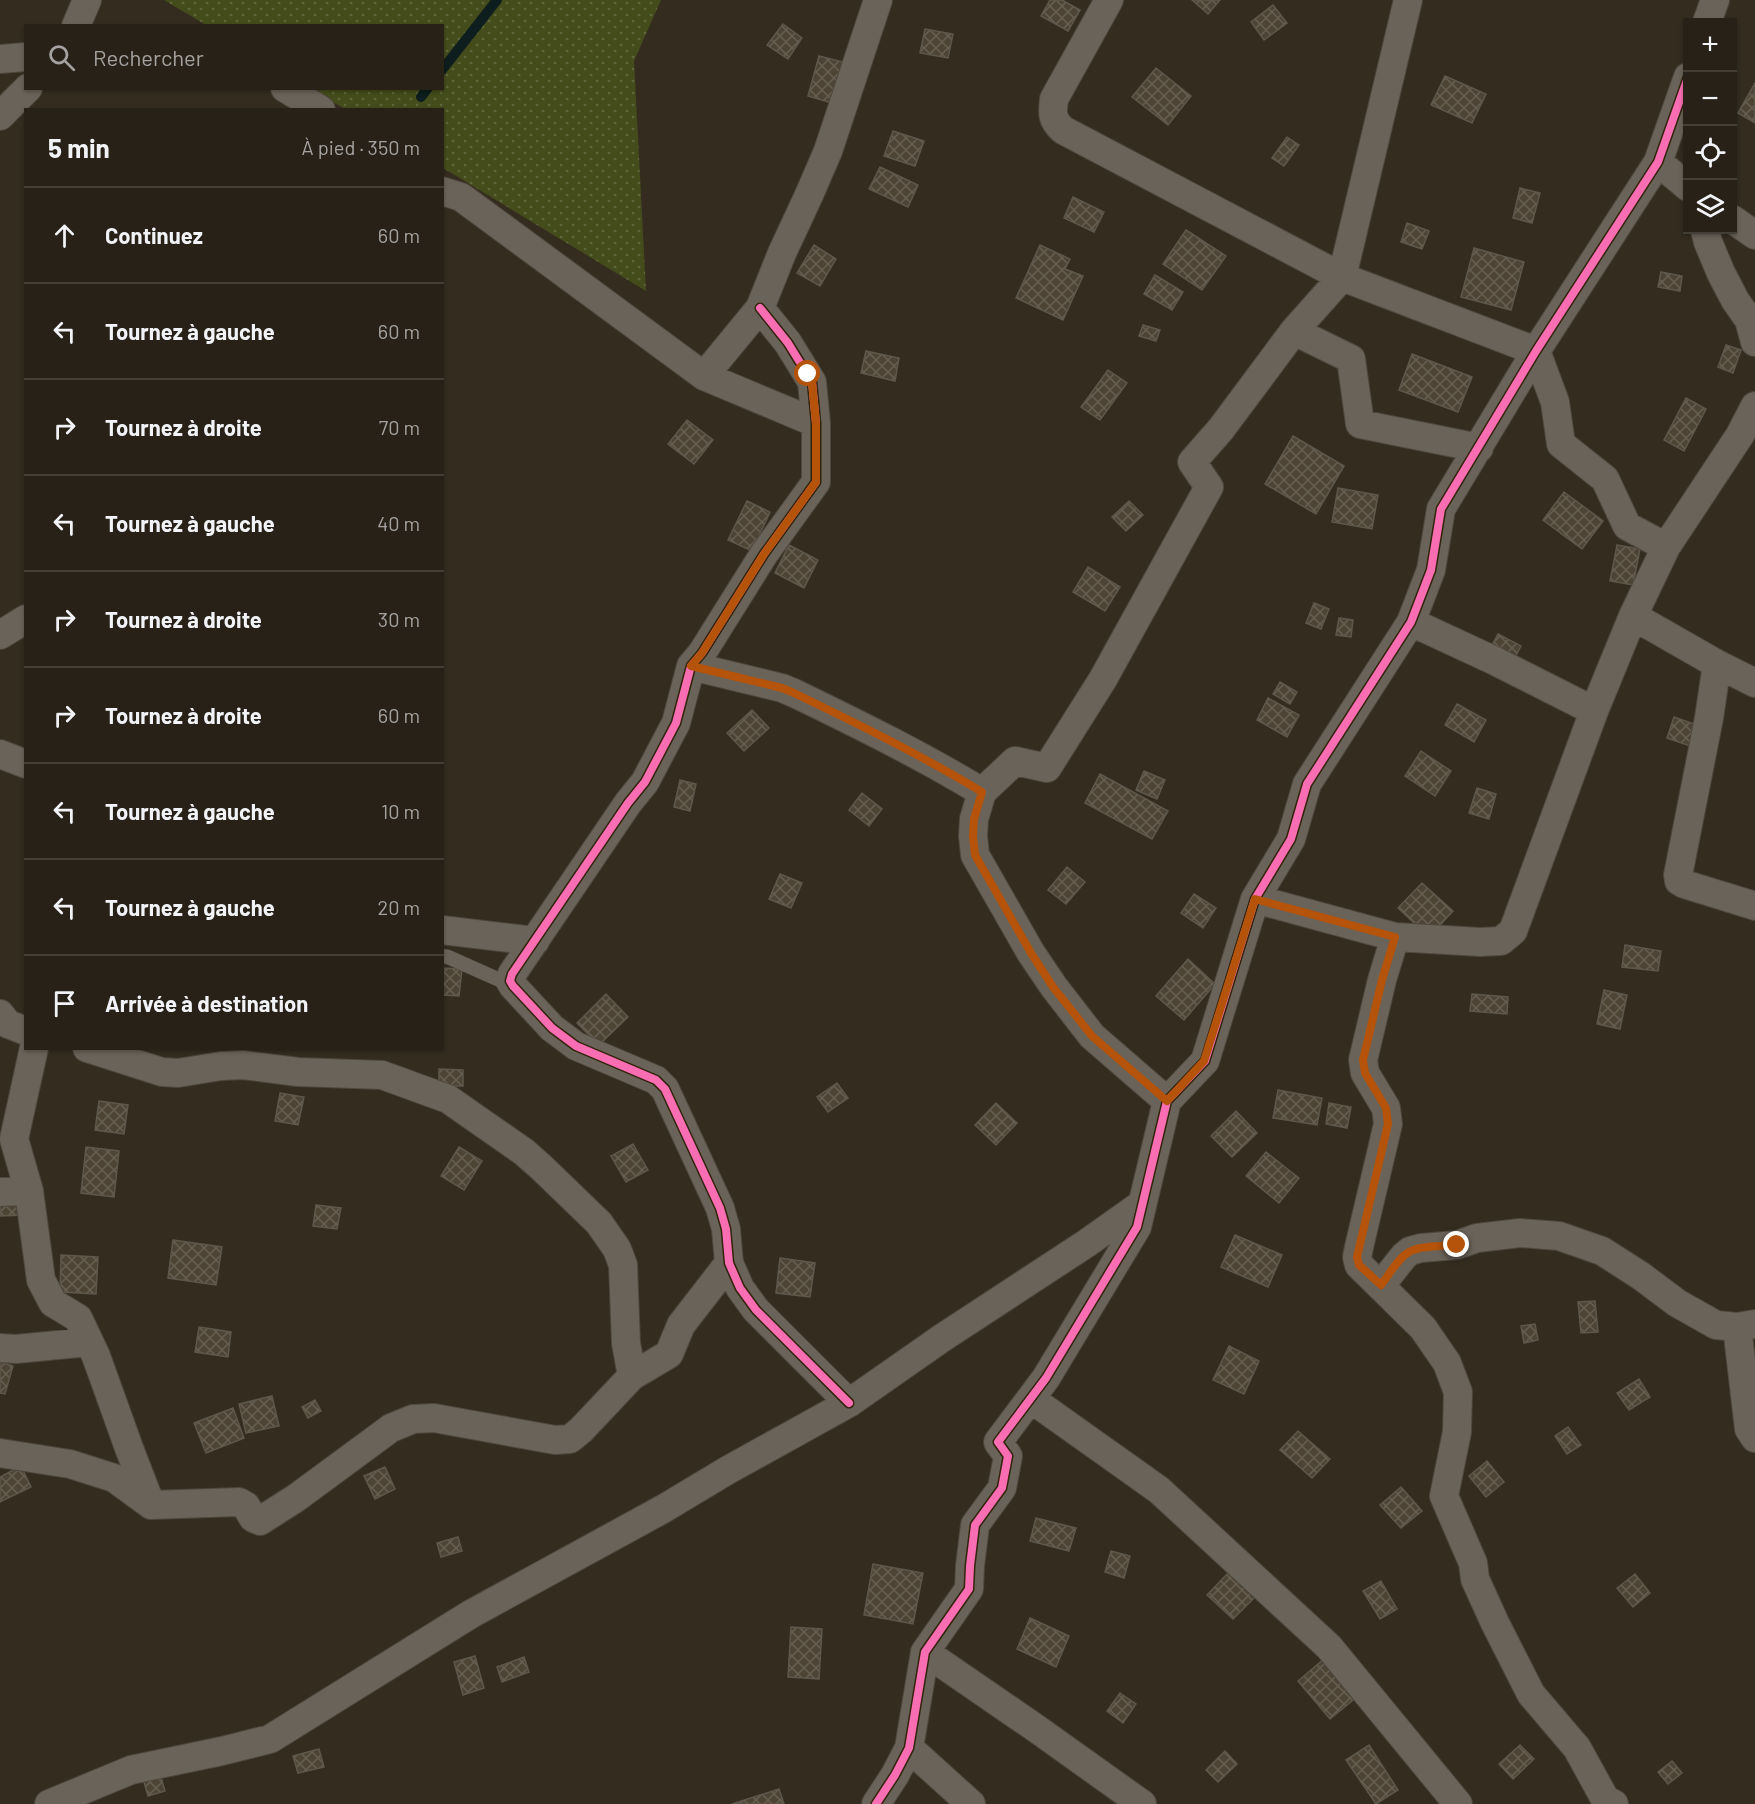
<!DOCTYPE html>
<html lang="fr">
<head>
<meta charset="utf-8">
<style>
  :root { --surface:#272117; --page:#2f2920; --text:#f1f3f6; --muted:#a4a3a1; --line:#433e36 }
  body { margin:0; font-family:Barlow,sans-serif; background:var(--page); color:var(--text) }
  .controls { position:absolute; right:18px; top:18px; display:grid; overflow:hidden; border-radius:0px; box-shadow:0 2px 4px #0004 }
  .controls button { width:54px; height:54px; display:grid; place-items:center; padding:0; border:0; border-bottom:2px solid var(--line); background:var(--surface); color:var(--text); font:30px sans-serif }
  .stop { position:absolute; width:18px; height:18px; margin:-14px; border:4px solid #b45309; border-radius:50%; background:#fff }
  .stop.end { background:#b45309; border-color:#fff; box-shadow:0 2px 6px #0008 }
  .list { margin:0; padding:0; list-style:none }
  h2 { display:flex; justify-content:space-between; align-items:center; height:78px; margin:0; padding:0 24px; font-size:26px }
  h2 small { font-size:20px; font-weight:400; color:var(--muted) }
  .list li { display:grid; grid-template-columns:39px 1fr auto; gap:18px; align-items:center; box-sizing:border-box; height:96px; padding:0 24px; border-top:2px solid var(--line) }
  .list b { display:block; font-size:22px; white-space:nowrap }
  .list em { font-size:20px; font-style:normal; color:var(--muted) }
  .icon { flex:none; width:33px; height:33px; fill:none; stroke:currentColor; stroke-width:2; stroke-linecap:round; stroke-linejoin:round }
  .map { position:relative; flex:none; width:1755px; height:1804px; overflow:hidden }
  .search { position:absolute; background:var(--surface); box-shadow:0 2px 4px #0004; left:24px; top:24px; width:420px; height:66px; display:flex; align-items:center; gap:15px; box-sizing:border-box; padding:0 21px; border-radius:0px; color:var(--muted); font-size:22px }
  .panel { position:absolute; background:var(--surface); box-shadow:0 2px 4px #0004; left:24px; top:108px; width:420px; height:942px; border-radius:0px }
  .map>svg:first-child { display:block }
  .grass { fill:url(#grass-dots) }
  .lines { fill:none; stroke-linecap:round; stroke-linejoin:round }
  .stream { stroke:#0e1d1d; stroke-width:10 }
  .building { fill:url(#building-cross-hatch); stroke:#5e574c; stroke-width:1.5 }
  .lane-casing { stroke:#4f473d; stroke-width:15 }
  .street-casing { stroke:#4f473d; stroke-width:30 }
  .lane { stroke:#6a6359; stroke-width:14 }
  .street { stroke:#6a6359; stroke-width:28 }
  .cycleway-casing { stroke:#33240c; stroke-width:11 }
  .cycleway { stroke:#f96db3; stroke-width:8 }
  .route { stroke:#b45309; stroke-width:8 }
</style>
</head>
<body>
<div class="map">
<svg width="1755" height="1804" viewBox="0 0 1755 1804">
  <defs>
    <pattern id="grass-dots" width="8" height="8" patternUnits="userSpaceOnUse" patternTransform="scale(1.5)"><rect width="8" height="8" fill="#434c1a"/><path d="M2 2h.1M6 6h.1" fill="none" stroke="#5f663b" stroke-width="1.8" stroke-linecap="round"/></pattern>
    <pattern id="building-cross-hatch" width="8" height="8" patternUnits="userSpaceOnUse" patternTransform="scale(1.5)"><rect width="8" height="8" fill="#4d4435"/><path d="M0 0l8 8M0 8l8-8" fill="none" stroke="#675f52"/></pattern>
  </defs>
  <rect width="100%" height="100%" fill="#342c1f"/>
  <path class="grass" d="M164 0H661L634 61 646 291 443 168 442 110 345 109 310 89 442 88V26L206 25Z"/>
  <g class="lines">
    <path class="stream" d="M442 70 497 0
      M421 97 428 88"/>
  </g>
  <path class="building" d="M1050 0H1062L1080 10 1068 31 1041 16Z
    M1192 0H1220L1208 14Z
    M1273 5 1287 23 1264 40 1251 22Z
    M783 24 802 38 788 59 767 45Z
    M925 29 953 34 948 58 920 53Z
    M819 56 843 62 832 103 808 96Z
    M1156 68 1191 96 1168 125 1132 97Z
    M1445 76 1486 94 1472 123 1431 105Z
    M1755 83V123L1738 113Z
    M893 131 924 141 915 166 884 156Z
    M1287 137 1299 145 1284 166 1272 158Z
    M880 167 918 185 908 207 869 189Z
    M1520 188 1540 193 1532 223 1513 218Z
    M1073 197 1104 212 1094 232 1064 218Z
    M1407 223 1429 231 1422 249 1401 242Z
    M1186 230 1226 256 1202 290 1163 264Z
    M814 245 836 259 820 286 797 273Z
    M1040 245 1070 259 1065 269 1083 276 1063 320 1016 298Z
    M1474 248 1524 262 1511 310 1461 297Z
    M1661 272 1682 276 1680 291 1658 287Z
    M1155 275 1183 292 1172 310 1144 294Z
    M1143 325 1160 330 1156 341 1139 336Z
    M1726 345 1741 350 1733 373 1718 367Z
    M866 351 899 358 895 381 861 373Z
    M1412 354 1472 377 1458 412 1399 390Z
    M1108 370 1127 383 1100 420 1081 407Z
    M1686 398 1706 409 1684 451 1664 440Z
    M687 420 713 440 694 464 668 444Z
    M1293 436 1344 466 1316 514 1265 484Z
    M1338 488 1378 495 1372 529 1332 522Z
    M1564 492 1603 521 1582 549 1543 520Z
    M747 501 770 512 752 551 728 540Z
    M1129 501 1143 515 1126 531 1112 517Z
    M789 545 818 560 804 588 775 573Z
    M1617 545 1640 549 1633 585 1610 581Z
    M1088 567 1120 587 1105 611 1073 592Z
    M1314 603 1329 609 1321 629 1306 623Z
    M1339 618 1353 620 1351 637 1336 635Z
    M1498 634 1521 646 1512 663 1489 651Z
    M1280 682 1297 692 1290 704 1273 694Z
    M1268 698 1299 715 1287 737 1257 720Z
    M1457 704 1486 720 1474 742 1445 725Z
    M752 710 769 728 744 751 727 733Z
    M1674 717 1694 724 1696 748 1667 738Z
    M1421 751 1451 771 1435 796 1405 776Z
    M1144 771 1165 780 1157 799 1136 790Z
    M1100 774 1168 811 1152 839 1085 803Z
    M680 780 696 784 690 811 674 807Z
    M1477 788 1496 794 1489 819 1469 813Z
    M862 793 882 809 869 826 849 810Z
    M1067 867 1085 882 1066 904 1048 890Z
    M780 874 802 883 791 908 769 899Z
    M1422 883 1453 911 1429 937 1398 908Z
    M1194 894 1216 908 1203 928 1181 913Z
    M1625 945 1661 951 1658 971 1622 967Z
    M1188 959 1215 984 1184 1020 1156 996Z
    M442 968 462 969 459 996 442 995Z
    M1604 990 1627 995 1620 1029 1597 1024Z
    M606 994 628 1017 599 1045 577 1023Z
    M1472 994 1508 997 1507 1014 1470 1011Z
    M439 1069 463 1070V1086H439Z
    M837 1083 848 1098 828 1112 817 1097Z
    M1278 1090 1322 1098 1317 1125 1273 1118Z
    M280 1093 304 1097 298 1125 275 1121Z
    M99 1101 128 1105 124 1134 95 1130Z
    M996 1103 1017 1123 996 1145 975 1125Z
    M1329 1103 1351 1107 1347 1128 1326 1124Z
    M1236 1111 1257 1133 1232 1157 1211 1136Z
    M633 1144 648 1170 626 1182 611 1156Z
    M86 1147 119 1151 114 1197 81 1193Z
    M459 1147 482 1161 464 1190 441 1176Z
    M1266 1152 1299 1178 1279 1203 1246 1176Z
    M25 1195V1215L0 1216V1197Z
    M316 1205 341 1208 337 1229 313 1226Z
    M1235 1235 1282 1255 1268 1287 1221 1267Z
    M173 1240 222 1247 216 1285 168 1278Z
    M61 1255 98 1257 96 1294 60 1292Z
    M780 1258 815 1263 810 1297 776 1293Z
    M1595 1301 1598 1332 1581 1333 1578 1302Z
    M1535 1324 1538 1340 1524 1343 1521 1326Z
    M199 1327 231 1332 228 1357 195 1352Z
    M1229 1346 1259 1361 1244 1394 1213 1380Z
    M0 1362 13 1366 5 1394 0 1393Z
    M1639 1379 1650 1397 1629 1410 1617 1393Z
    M272 1396 279 1426 246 1433 239 1404Z
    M315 1400 321 1411 308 1418 302 1407Z
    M233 1408 244 1438 206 1453 194 1423Z
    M1568 1427 1581 1445 1567 1454 1555 1436Z
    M1298 1431 1330 1459 1312 1478 1280 1450Z
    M1487 1461 1504 1482 1486 1497 1469 1476Z
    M21 1466 31 1487 0 1502V1477Z
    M385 1467 395 1489 375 1499 364 1476Z
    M1401 1487 1422 1511 1401 1528 1380 1505Z
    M1036 1518 1076 1528 1069 1551 1030 1541Z
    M458 1537 462 1551 441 1557 437 1543Z
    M1111 1551 1130 1556 1124 1578 1105 1572Z
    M873 1564 923 1573 913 1624 864 1615Z
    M1229 1572 1255 1597 1233 1619 1207 1595Z
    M1635 1574 1650 1593 1633 1607 1617 1588Z
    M1381 1581 1397 1609 1380 1619 1363 1591Z
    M1030 1618 1069 1636 1056 1667 1017 1649Z
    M791 1627 822 1629 819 1679 788 1677Z
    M475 1656 484 1688 463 1695 454 1662Z
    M524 1657 529 1672 502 1682 497 1667Z
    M1325 1658 1358 1696 1330 1719 1298 1681Z
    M1120 1693 1136 1704 1123 1723 1107 1711Z
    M1369 1745 1398 1790 1376 1804 1346 1760Z
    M1520 1745 1534 1759 1513 1779 1499 1764Z
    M319 1749 324 1767 298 1773 293 1756Z
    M1225 1751 1237 1764 1218 1782 1206 1770Z
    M1672 1761 1682 1773 1668 1784 1658 1772Z
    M159 1770 165 1791 148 1796 142 1775Z
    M779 1789 784 1804H732Z"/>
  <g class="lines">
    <defs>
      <path id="lane" d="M442 956 448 957 511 985"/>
      <path id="street" d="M1109 0 1054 99C1052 114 1052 120 1063 130L1342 277 1536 351 1555 402 1561 444 1605 479 1627 526 1666 547
        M1707 22 1715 0
        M76 26 87 0
        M0 59 26 57
        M285 88 321 110
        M0 116 28 88
        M1658 162 1688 187
        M442 191 461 197 704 376 816 423
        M1732 219 1755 235
        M1705 230 1708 242 1721 273 1735 300 1749 320 1755 342
        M760 308 788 343 812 382 816 423V482L764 554 702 653 691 666 676 723 645 782 628 803 512 974 510 981 513 986 552 1028 576 1046 656 1080 665 1089 720 1208 726 1229 729 1263 740 1288 756 1310 849 1403
        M1294 331 1351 359 1360 424 1479 448
        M704 376 760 308 782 253 809 195 828 151 878 0
        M1633 616 1717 664 1709 718 1678 875 1679 881 1684 884 1755 906
        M1411 622 1495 661 1594 711
        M0 635 26 619
        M1717 664 1755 683
        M691 666 782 688 794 693C858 724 921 755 982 792
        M0 754 26 764
        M1255 899 1395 937 1480 942 1501 941 1513 931 1594 711 1633 616 1666 547 1740 435 1755 406
        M442 930 535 941
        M1395 937 1382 980 1363 1060 1365 1073 1386 1108 1388 1124 1359 1247 1357 1257 1359 1265 1423 1328 1447 1363 1458 1392 1457 1432 1444 1496 1473 1563 1475 1579 1495 1623 1531 1694 1577 1748 1605 1799 1614 1804
        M0 1014 8 1024 26 1031
        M34 1048 14 1139 29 1191 41 1280 53 1303 78 1318 96 1356 129 1448 151 1505
        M87 1048 162 1072 178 1073 221 1066 243 1065 298 1072 382 1075 448 1099 524 1152 541 1167 599 1223 617 1249 623 1265 626 1343 632 1376
        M1167 1101 1092 1036 1054 987 1031 953 975 855 973 836 974 819 982 792 1015 761 1047 768 1103 679 1209 487 1192 462 1221 429 1294 331 1342 277 1408 0
        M0 1192 29 1191
        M1381 1285 1404 1256 1410 1251 1421 1248 1457 1245 1477 1238 1520 1233 1559 1236 1602 1251 1641 1276 1677 1303 1716 1325 1737 1327 1755 1324
        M1737 1327 1749 1429 1755 1438
        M0 1348 16 1349 89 1342
        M1031 1399 1159 1490 1329 1647 1458 1804
        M0 1453 70 1464 114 1478 151 1505 239 1502 246 1506 253 1518 260 1521 296 1498 391 1428 413 1419 434 1418 555 1440 570 1439 581 1430 632 1376 669 1354 681 1325 729 1263
        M925 1652 1037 1729 1142 1804
        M909 1748 971 1804
        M49 1804 131 1770 222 1751 270 1739 471 1614 663 1509 728 1470 849 1403 942 1338 1087 1243 1142 1204
        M876 1804 895 1775 909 1748 925 1652 969 1589 970 1566 975 1525 1002 1488 1008 1456 998 1442 1046 1378 1137 1227 1167 1101 1205 1061 1255 899 1291 839 1307 784 1411 622 1431 570 1441 509 1536 351 1658 162 1688 77"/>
    </defs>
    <use href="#lane" class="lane-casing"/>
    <use href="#street" class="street-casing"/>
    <use href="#lane" class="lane"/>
    <use href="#street" class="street"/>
    <defs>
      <path id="cycleway" d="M760 308 788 343 812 382 816 423V482L764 554 702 653 691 666 676 723 645 782 628 803 512 974 510 981 513 986 552 1028 576 1046 656 1080 665 1089 720 1208 726 1229 729 1263 740 1288 756 1310 849 1403
        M876 1804 895 1775 909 1748 925 1652 969 1589 970 1566 975 1525 1002 1488 1008 1456 998 1442 1046 1378 1137 1227 1167 1101 1205 1061 1255 899 1291 839 1307 784 1411 622 1431 570 1441 509 1536 351 1658 162 1688 77"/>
    </defs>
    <use href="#cycleway" class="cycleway-casing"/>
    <use href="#cycleway" class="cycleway"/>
  </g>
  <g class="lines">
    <path class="route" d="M808 374 812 382 816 423V482L764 554 702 653 691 666 782 688 794 693C858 724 921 755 982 792L974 819 973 836 975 855 1031 953 1053 987 1092 1036 1167 1101 1204 1061 1255 899 1395 937 1382 980 1363 1060 1365 1073 1386 1108 1388 1124 1357 1257 1359 1265 1381 1285C1389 1275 1398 1258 1409 1252 1421 1245 1443 1247 1457 1245"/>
  </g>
</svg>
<div class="controls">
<button>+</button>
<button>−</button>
<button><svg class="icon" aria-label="locate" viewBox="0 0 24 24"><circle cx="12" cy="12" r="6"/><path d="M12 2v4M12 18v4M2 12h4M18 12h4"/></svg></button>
<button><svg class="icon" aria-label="layers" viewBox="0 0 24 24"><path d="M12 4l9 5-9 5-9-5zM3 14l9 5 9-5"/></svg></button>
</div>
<div class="stop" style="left:808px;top:374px"></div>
<div class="stop end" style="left:1457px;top:1245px"></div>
<div class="search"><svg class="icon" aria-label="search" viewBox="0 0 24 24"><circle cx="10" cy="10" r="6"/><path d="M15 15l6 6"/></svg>Rechercher</div>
<section class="panel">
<h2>5 min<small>À pied · 350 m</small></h2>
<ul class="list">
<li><svg class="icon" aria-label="ahead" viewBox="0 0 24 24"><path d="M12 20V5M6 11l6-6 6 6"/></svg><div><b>Continuez</b></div><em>60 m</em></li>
<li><svg class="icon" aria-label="left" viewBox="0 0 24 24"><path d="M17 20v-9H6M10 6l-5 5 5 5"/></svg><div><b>Tournez à gauche</b></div><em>60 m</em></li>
<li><svg class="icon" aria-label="right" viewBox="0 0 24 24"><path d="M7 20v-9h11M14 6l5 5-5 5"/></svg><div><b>Tournez à droite</b></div><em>70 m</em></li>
<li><svg class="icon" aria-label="left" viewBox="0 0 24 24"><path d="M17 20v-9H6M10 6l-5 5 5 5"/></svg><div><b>Tournez à gauche</b></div><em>40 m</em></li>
<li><svg class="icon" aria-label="right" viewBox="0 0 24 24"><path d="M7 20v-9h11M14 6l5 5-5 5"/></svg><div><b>Tournez à droite</b></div><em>30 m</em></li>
<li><svg class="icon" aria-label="right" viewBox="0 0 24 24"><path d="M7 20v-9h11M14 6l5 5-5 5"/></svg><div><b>Tournez à droite</b></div><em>60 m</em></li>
<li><svg class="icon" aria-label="left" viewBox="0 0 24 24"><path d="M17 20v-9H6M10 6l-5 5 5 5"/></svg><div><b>Tournez à gauche</b></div><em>10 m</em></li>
<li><svg class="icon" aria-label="left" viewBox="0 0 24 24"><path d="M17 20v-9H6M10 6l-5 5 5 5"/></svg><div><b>Tournez à gauche</b></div><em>20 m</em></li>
<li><svg class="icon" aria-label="arrive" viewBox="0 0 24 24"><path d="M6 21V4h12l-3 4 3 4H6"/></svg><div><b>Arrivée à destination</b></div></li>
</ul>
</section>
</div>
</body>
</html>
